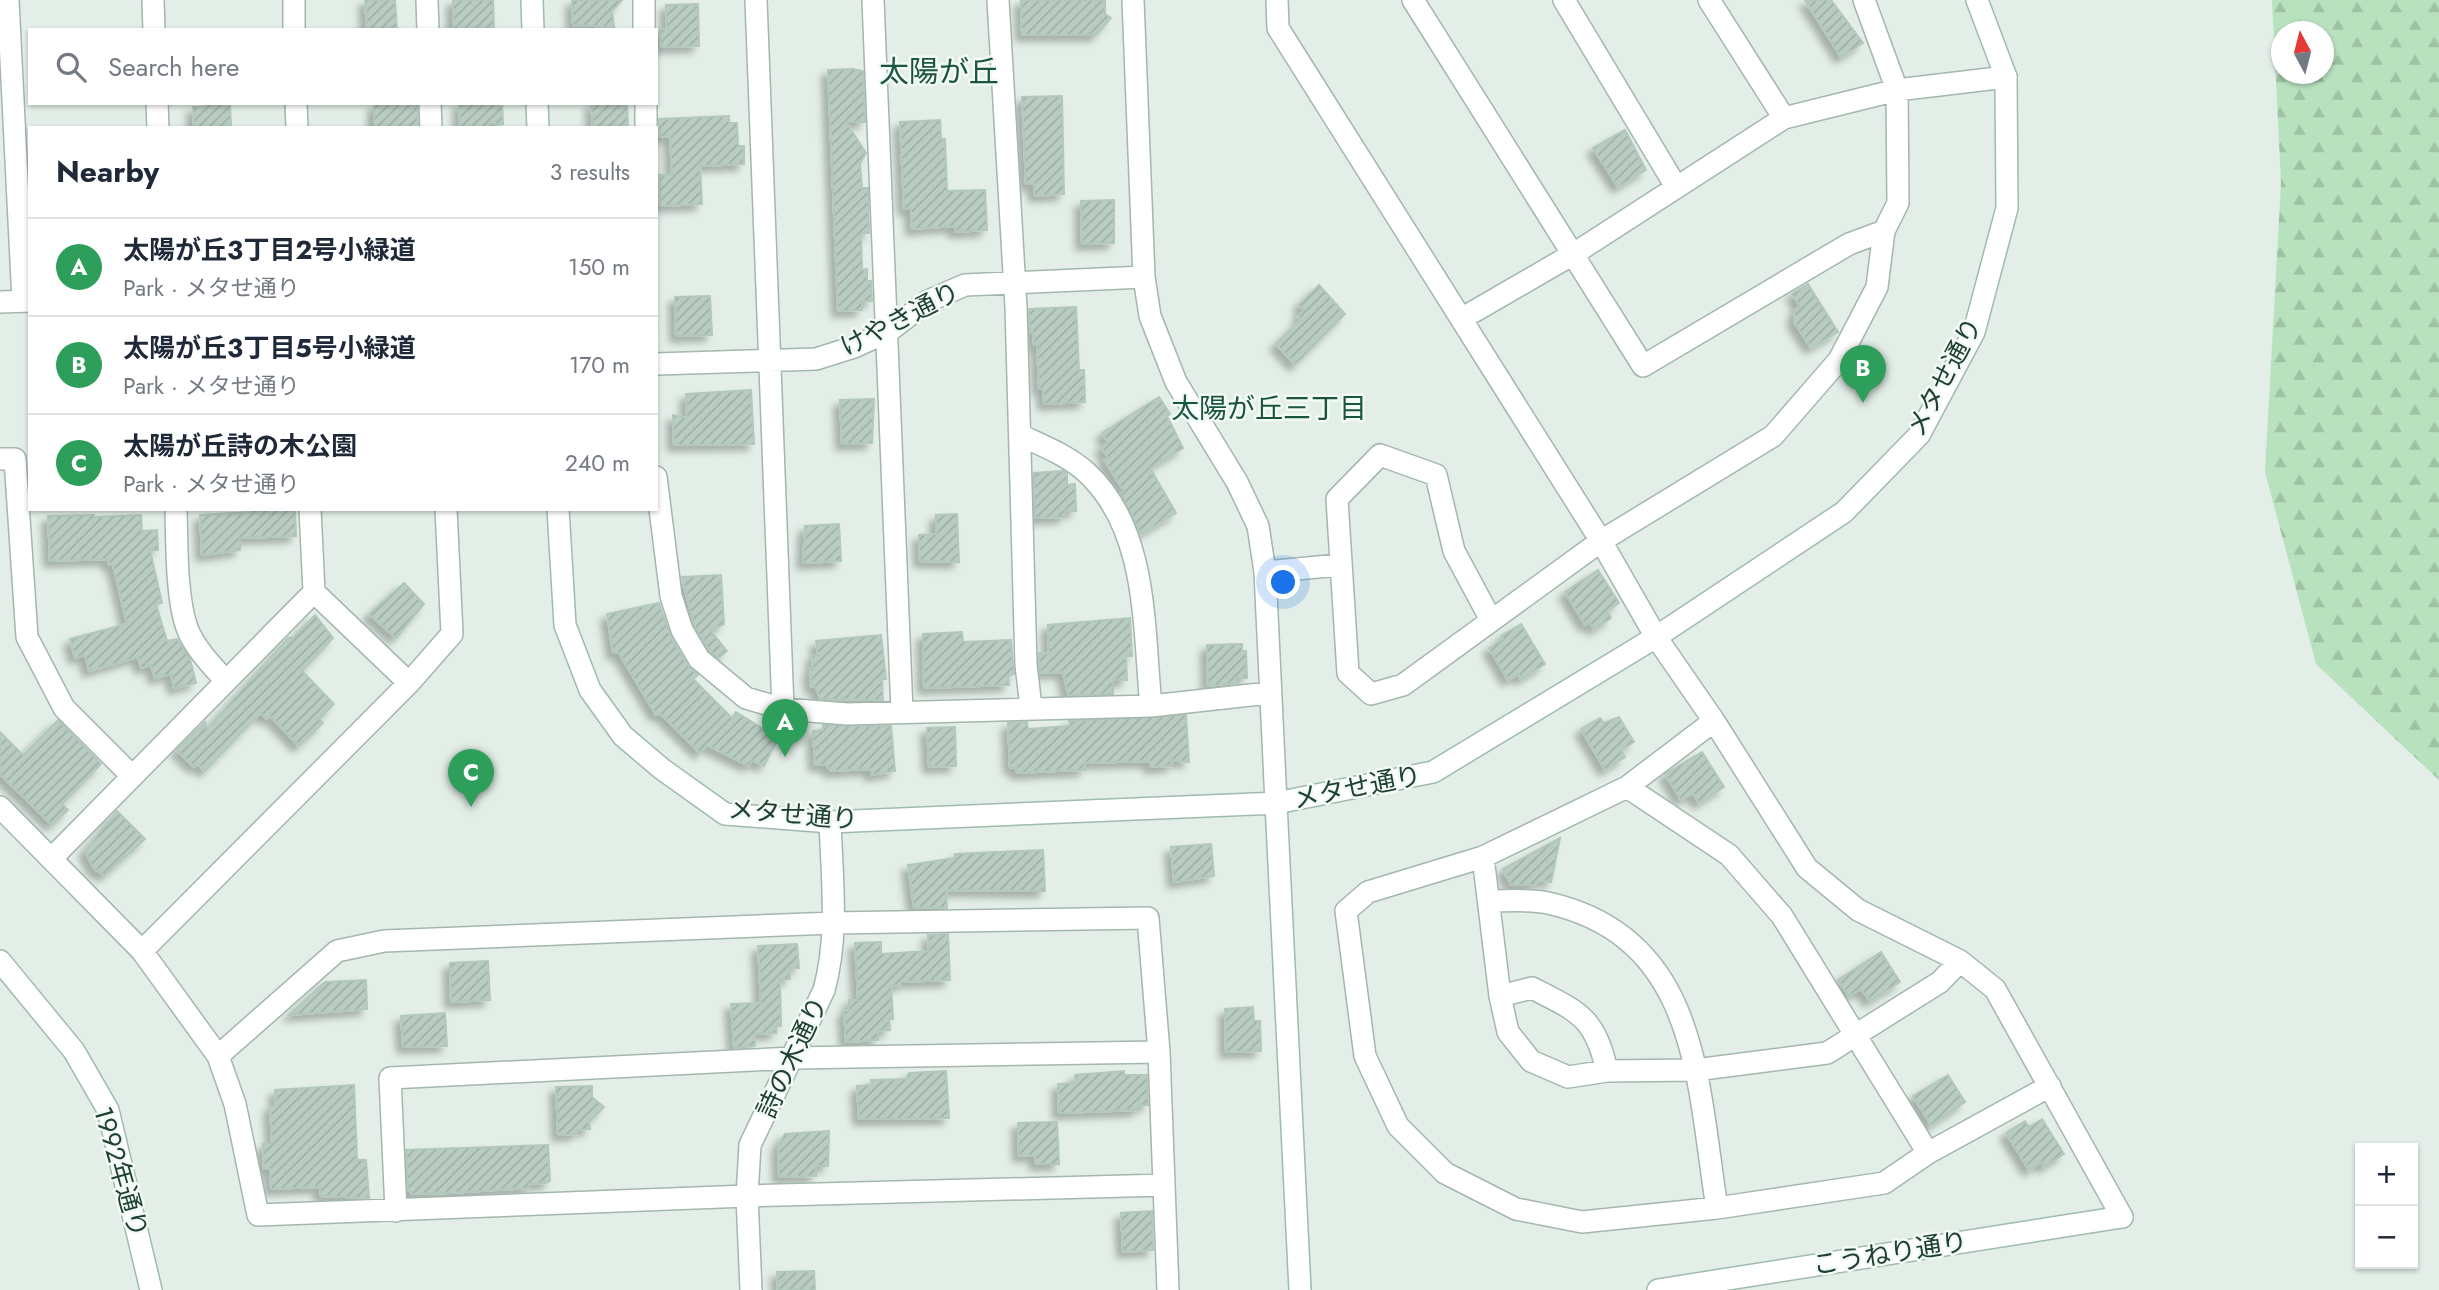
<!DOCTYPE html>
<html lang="en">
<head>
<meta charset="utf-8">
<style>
  :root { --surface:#fff; --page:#f2f2f3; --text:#1f2937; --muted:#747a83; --line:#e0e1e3; --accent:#844341 }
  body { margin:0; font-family:Jost,"Noto Sans JP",sans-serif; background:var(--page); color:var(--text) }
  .controls { position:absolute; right:21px; bottom:21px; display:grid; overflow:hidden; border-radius:0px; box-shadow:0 2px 5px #0004 }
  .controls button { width:63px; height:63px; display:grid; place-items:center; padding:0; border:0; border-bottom:2px solid var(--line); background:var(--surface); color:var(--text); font:35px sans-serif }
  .compass { position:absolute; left:2271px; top:21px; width:63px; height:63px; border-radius:50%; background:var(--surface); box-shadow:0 2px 5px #0004; rotate:353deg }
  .you { position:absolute; left:1284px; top:583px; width:24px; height:24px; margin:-18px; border:5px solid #fff; border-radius:50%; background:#1a73e8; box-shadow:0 0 0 10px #1a73e833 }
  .badge { display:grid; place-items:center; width:46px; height:46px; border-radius:50%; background:var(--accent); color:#fff; font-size:23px; font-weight:700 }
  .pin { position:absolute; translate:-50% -58px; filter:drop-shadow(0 2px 4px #0008) }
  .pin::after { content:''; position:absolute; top:37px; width:24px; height:21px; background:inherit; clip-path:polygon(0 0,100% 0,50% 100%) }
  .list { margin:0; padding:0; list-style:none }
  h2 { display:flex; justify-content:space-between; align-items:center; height:91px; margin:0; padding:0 28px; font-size:30px }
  h2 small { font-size:23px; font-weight:400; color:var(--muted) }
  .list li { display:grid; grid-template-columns:46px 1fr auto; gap:21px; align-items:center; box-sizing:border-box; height:98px; padding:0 28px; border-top:2px solid var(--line) }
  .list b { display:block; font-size:26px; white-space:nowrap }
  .list p { margin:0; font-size:23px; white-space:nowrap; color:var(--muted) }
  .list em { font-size:23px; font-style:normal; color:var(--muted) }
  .icon { flex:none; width:38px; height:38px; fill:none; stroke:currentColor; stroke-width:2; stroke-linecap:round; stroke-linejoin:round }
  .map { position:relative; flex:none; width:2439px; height:1290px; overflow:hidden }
  .search { position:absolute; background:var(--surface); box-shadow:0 2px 5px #0004; left:28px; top:28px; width:630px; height:77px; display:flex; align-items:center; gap:18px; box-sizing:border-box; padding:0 24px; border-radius:0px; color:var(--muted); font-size:26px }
  .panel { position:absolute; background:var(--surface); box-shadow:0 2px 5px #0004; left:28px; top:126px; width:630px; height:385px; border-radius:0px }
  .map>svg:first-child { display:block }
  .forest { fill:url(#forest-firs); fill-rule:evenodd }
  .building { fill:url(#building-hatch); stroke:#b3c8bd; stroke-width:2; filter:url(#shadow) }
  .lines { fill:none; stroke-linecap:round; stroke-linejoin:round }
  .street-casing { stroke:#a4b7ad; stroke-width:24 }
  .secondary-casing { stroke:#9fbbad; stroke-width:24 }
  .street { stroke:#fff; stroke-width:21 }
  .secondary { stroke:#fff; stroke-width:21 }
  .labels { text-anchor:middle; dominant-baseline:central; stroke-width:5; stroke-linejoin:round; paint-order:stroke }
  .street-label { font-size:26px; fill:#1f4133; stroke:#f3faf5 }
  .neighbourhood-label { font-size:28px; fill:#19553f; stroke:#f3faf5 }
  .quarter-label { font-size:30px; fill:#19553f; stroke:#f3faf5 }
</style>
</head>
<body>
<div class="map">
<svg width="2439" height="1290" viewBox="0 0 2439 1290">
  <defs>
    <pattern id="forest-firs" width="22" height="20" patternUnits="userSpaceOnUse" patternTransform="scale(1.75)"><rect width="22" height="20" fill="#b8e1be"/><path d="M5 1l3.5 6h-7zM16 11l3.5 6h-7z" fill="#9ec2a4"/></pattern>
    <pattern id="building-hatch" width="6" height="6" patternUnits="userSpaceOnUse" patternTransform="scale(1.75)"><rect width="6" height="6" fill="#b9ccc2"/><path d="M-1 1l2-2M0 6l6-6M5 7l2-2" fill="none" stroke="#9fb0a7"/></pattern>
    <filter id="shadow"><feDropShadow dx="-6" dy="6" stdDeviation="3.5" flood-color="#0004"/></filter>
  </defs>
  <rect width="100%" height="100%" fill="#e2eee7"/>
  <path class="forest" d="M2272 0H2439V780L2316 664 2265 472 2281 183ZM2282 32H2324V74H2282Z"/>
  <path class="building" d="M365 0H395L397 30H367Z
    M453 0H493L494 30H453Z
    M572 0H622L612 11 614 27 573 25Z
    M1021 0H1105V14L1111 18 1096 35H1022Z
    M1805 0H1831L1863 43 1841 57Z
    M698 4 699 46 661 47 660 29H667L666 5Z
    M852 69 863 71 865 122H846L866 153 860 163 862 188H868L869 233H861L862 270 867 269V281H871L872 301H862V310L838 311 828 70Z
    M1062 96 1064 194 1035 196 1034 184H1026L1022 97Z
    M205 103H230L231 128H194L193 107H206Z
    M397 103H417L418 128H374V104Z
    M459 103H502L503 124H489V128H460Z
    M591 103H627L628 127 593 128Z
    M729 116V123H737L738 146H744V164L700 166 702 204 660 206 659 175H672L670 136 657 137 659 119Z
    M940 120 941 139H945L947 191 985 190 987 230 955 232V226L912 229 911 209H904L900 122Z
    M1625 130 1646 170 1618 187 1593 148Z
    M1114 200V243L1082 244 1081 201Z
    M1808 284 1838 332 1811 348 1794 322 1795 310 1800 306 1792 294Z
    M1319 285 1345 314 1295 365 1276 344 1301 320 1298 317 1304 310 1299 305Z
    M710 296 712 335 676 336 675 297Z
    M1076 307 1079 370H1084L1085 402 1068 403 1065 398V403L1044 404 1043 389H1039L1037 344 1034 345 1033 332 1030 333 1029 309Z
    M751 390 754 444 674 445 673 415 687 418 686 394Z
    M1159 397 1170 414 1167 416 1183 448 1150 468 1176 513 1141 534 1120 493 1124 491 1104 460 1108 458 1101 447 1108 443 1102 433Z
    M874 399 872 443 842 444 840 400Z
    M1063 471 1067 474V485L1075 484 1076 511H1065V517L1035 518 1034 473Z
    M251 509H295L296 536 240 538V550L202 555 200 515 251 512Z
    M957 514 959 562 920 561 919 535 936 534V515Z
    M94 515V517L141 515 142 531 157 530 158 550H150L162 603 156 604 167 641 177 639 190 659 196 683 174 688 171 674 155 678 151 665 141 668 138 657 89 671 85 655 75 658 70 639 127 624 113 565H109L108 559 50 561 48 516Z
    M839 524 841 561 803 563 805 526Z
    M1598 570 1619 603 1607 611 1611 618 1594 629 1590 623 1585 625 1565 592Z
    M721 575 724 624 710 630 727 651 718 658 709 650 694 625 682 577Z
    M404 583 424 604 396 638 369 614Z
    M659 603 671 637 688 666 698 675 693 679 732 718 736 712 778 738 764 766 752 760 749 766 707 745 700 753 660 713 656 715 619 653H613L607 614Z
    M315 615 333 638 302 671 334 704 319 719 323 723 299 746 270 716 267 719 260 713 205 771 198 764 194 767 177 750 205 722 207 729 288 638H293Z
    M1130 618 1132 656H1126L1127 680H1113V694L1068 695 1063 672 1040 673 1039 653 1049 654 1048 625Z
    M1521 624 1545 664 1521 679 1518 674 1508 680 1489 648 1503 639 1501 636Z
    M962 632 963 642 1011 640 1014 674 1008 676 1009 685 924 688 923 634Z
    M881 635 886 679H882L883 700 820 699 816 687H811L810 668H813L812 655H818L816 641Z
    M1242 644V651H1246L1247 678H1236V683L1208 686 1207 645Z
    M1186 715 1189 762 1171 760 1172 766 1150 767V761L1084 763 1085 770 1057 771 1017 773 1016 767 1010 768 1008 723 1027 722 1028 729 1070 726 1069 721Z
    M1619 717 1634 742 1621 750 1625 757 1605 770 1581 729 1600 718 1604 723Z
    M58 720 101 764 62 804 68 810 52 825 0 774V732L23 755Z
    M823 725 891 726 895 771 871 775V769L831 771 826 765H815L813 731 823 730Z
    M955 727 956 766 929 767 927 728Z
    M1702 752 1724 787 1699 803 1693 793 1681 800 1665 774Z
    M117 811 145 839 105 875 94 869 85 851Z
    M1560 838 1551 882 1541 880 1533 885H1511L1503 869Z
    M1211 844 1214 876 1174 882 1171 847Z
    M1043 850 1045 891 946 890 947 908H914L908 865 955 858V854Z
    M948 934 950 980 901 982V985L891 986 893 1019H889L890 1030 878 1031V1040L846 1042 844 1011 849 1010V1000H858L855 943 881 942V954L929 951 928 935Z
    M797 944 799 968H789L790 979 780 980 781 1026H776V1033L754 1034 755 1046 734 1048 731 1004 761 1003 758 946Z
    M1881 952 1900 982 1870 1001 1861 989 1849 996 1838 980Z
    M488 961 490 1000 451 1002 450 963Z
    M366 980 367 1009 289 1015 325 982Z
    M1253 1007 1254 1021H1260L1261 1051 1226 1052 1225 1009Z
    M445 1013 447 1046 403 1047 401 1016Z
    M946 1071 949 1118 859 1119 857 1086 872 1085 871 1080 906 1079 909 1073Z
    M1124 1071V1075H1147L1148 1105H1138V1110L1059 1113 1058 1084 1076 1083 1075 1075Z
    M1948 1075 1965 1102 1931 1125 1913 1096Z
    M354 1085 357 1160H366L369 1198 321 1196 320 1187 271 1189 270 1169H264L263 1144H272L270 1106H276L275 1090Z
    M592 1086V1097L604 1107 589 1122 590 1129 576 1130 577 1134 558 1135 556 1087Z
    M2042 1119 2064 1154 2044 1167 2041 1162 2029 1170 2006 1133 2025 1121 2029 1127Z
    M1057 1122 1059 1164H1036L1035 1155 1019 1156 1018 1123Z
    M829 1131 828 1166H816V1176L779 1177 778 1146 785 1134Z
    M548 1145 550 1181 546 1183 529 1184V1188L449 1193 413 1194 408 1190 406 1150Z
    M1152 1211 1153 1250 1123 1252 1121 1213Z
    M814 1271 815 1290H778L777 1272Z"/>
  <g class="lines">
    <defs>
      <path id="street" d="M8 0 23 301
        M153 0 154 30
        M294 0V30
        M427 0 428 30
        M644 0V30
        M756 0 783 709
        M873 0 902 712
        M998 0 1016 307 1026 665 1031 707
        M1133 0 1144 277 1150 316 1176 382 1237 482 1258 526 1265 572 1276 803
        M1277 0 1278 28 1601 541 1656 637 1714 721 1807 868 1858 910 1960 961 1995 989 2122 1217
        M1413 0 1643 366 1849 244 1884 231
        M1564 0 1675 185
        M1709 0 1784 118
        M157 103 158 128
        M296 103 297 128
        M430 103 431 128
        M646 103V128
        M0 302 30 301
        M1461 319 1575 253 1784 118 1897 90 2006 77
        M656 364 816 359 854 347 889 331 928 301 965 285 1144 277
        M1020 435C1043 446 1067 455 1086 472 1149 530 1143 628 1151 706
        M0 459H15L27 637 64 708 132 776
        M656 477 671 596 682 630 699 659 746 698 783 709 848 714 1151 706 1269 693
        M176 509C177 543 176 597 187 628 194 647 212 666 226 681
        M310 509 314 592 409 683
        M1265 572 1339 565
        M1491 620 1454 551 1436 475 1380 455 1337 499 1348 673 1371 694 1403 685 1601 541 1773 436 1839 360 1877 287 1884 231 1898 203 1897 90 1864 0
        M1714 721 1627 787 1483 857 1368 892 1346 911 1365 1056 1398 1126 1445 1173 1516 1209 1582 1222 1717 1208 1884 1183 1928 1153 2050 1086
        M1627 787 1729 855 1782 916 1928 1153
        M0 807 142 951 218 1056 235 1104 258 1215 747 1196 1164 1185
        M1483 857 1500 996 1508 1032 1531 1061 1568 1077 1607 1071 1695 1070 1827 1053 1940 982 1960 961
        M51 859 314 592
        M1489 901C1508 901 1529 899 1548 903 1700 937 1697 1084 1717 1208
        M142 951 409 683 452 634 446 509
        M1500 996 1532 988C1579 1012 1595 1017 1607 1071
        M218 1056 337 951 384 941 833 923 1148 918 1159 1052 1168 1290
        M396 1211 390 1078 793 1058 1159 1052
        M751 1290 747 1196 750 1145 824 990C839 936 832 878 830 822"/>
      <path id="secondary" d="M532 0 533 30
        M537 103 538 128
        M558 509 565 625 590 690 623 736 662 769 725 814 830 822 1276 803 1433 772 1656 637 1844 512 1919 435 1974 332 2007 208 2006 77 1977 0
        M1276 803 1300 1290
        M0 961 74 1051 108 1110 151 1290
        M1658 1290 2122 1217"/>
    </defs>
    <use href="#street" class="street-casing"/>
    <use href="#secondary" class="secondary-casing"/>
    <use href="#street" class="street"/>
    <use href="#secondary" class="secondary"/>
  </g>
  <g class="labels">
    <g class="street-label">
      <text transform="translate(900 319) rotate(-27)">けやき通り</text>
      <text transform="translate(1944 377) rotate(-62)">メタせ通り</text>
      <text transform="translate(1357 787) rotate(-11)">メタせ通り</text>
      <text transform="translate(793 814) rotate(5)">メタせ通り</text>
      <text transform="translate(792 1057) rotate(-65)">詩の木通り</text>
      <text transform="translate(121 1172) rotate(74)">1992年通り</text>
      <text transform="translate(1890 1253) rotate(-9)">こうねり通り</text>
    </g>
    <g class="neighbourhood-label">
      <text x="1269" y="408">太陽が丘三丁目</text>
    </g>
    <g class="quarter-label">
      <text x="939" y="71">太陽が丘</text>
    </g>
  </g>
</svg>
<div class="controls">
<button>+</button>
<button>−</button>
</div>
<svg class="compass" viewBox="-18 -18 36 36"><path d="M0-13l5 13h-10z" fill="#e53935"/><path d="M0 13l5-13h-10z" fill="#747a83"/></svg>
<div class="you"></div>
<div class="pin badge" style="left:785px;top:757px;background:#2e9e5b">A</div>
<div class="pin badge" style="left:1863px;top:403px;background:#2e9e5b">B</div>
<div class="pin badge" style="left:471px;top:807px;background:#2e9e5b">C</div>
<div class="search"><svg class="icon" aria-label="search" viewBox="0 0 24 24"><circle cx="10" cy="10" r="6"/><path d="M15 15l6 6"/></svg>Search here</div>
<section class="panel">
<h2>Nearby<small>3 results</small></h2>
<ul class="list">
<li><span class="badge" style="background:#2e9e5b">A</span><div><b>太陽が丘３丁目２号小緑道</b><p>Park · メタせ通り</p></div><em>150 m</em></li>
<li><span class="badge" style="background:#2e9e5b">B</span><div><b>太陽が丘３丁目５号小緑道</b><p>Park · メタせ通り</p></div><em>170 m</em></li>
<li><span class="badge" style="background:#2e9e5b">C</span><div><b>太陽が丘詩の木公園</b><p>Park · メタせ通り</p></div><em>240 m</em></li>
</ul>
</section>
</div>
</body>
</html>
